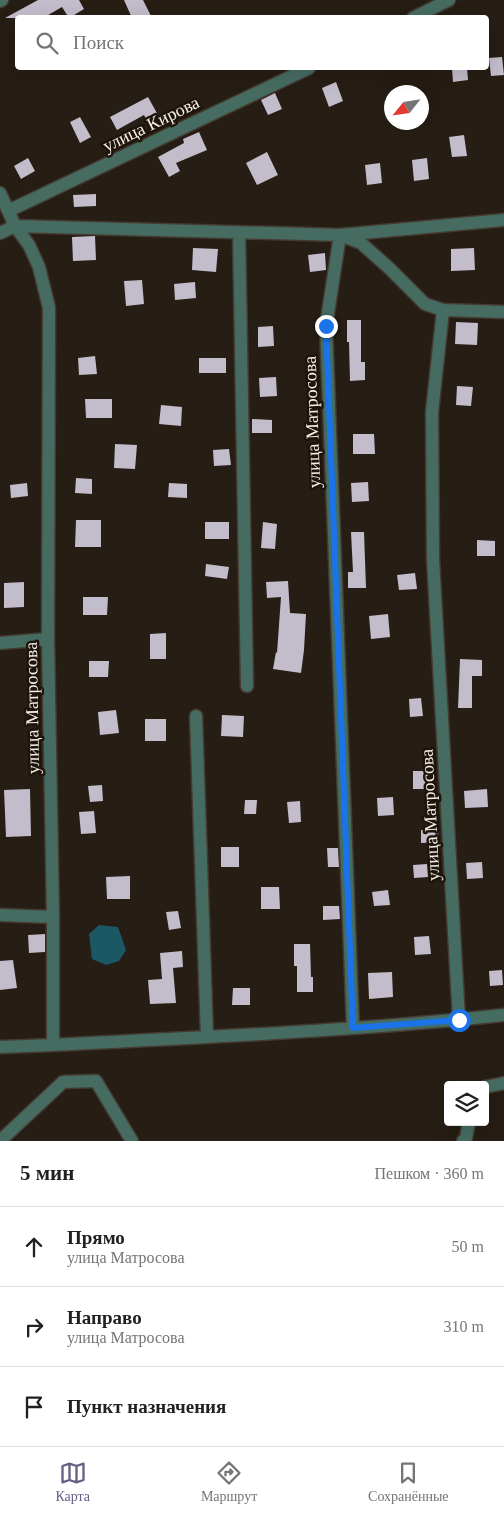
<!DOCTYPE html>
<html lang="ru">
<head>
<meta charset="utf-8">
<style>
  :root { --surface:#fff; --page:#f2f2f2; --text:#202124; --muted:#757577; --line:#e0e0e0; --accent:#626084 }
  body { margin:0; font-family:"Times New Roman",serif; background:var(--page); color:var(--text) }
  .controls { position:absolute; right:15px; bottom:15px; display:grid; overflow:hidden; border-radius:5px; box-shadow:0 5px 20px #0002 }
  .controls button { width:45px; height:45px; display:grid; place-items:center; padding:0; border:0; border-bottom:1px solid var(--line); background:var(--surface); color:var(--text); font:25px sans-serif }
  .compass { position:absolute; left:384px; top:85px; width:45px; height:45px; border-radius:50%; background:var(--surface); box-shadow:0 5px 20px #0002; rotate:240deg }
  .stop { position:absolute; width:15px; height:15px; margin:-11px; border:4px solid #1a73e8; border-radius:50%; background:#fff }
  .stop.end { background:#1a73e8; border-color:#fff; box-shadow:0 1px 5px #0008 }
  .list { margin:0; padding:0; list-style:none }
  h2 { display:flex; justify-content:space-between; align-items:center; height:65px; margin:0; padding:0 20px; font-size:21px }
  h2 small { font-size:16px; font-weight:400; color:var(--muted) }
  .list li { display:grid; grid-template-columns:32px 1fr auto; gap:15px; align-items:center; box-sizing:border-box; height:80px; padding:0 20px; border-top:1px solid var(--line) }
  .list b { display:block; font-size:19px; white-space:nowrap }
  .list p { margin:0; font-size:16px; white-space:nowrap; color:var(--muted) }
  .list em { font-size:16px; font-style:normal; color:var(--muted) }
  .icon { flex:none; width:28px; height:28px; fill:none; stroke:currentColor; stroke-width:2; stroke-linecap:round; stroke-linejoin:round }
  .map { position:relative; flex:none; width:504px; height:1141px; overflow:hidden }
  .search { position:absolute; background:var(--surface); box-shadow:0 5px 20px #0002; left:15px; right:15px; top:15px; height:55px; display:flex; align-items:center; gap:12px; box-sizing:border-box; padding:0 18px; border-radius:5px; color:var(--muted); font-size:19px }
  .sheet { height:305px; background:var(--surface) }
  nav { display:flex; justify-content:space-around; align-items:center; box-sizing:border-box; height:70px; border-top:1px solid var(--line); background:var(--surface); font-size:14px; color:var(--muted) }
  nav a { display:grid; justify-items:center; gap:2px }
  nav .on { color:var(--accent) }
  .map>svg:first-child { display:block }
  .water { fill:#1c5764 }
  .building { fill:#c3bccb }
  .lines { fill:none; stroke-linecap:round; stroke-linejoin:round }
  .minor-casing { stroke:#433a32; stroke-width:15 }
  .minor { stroke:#466c62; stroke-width:12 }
  .route { stroke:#1a73e8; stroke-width:6 }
  .labels { text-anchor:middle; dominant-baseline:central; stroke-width:5; stroke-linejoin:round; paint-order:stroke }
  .street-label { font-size:18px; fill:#f5efe8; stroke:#1d140b }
</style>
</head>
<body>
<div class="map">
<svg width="504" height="1141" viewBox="0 0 504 1141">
  <rect width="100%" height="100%" fill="#261d14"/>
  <path class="water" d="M99 925 118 927 126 950 119 961 106 965 92 959 89 934Z"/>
  <path class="building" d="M38 0H79L84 9 69 18 62 7 43 18H5Z
    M124 0H143L152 18H132Z
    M502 57 504 75 491 76 489 58Z
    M452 68H467L468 80 453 82Z
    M336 82 343 101 329 107 322 88Z
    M275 93 282 109 268 115 261 100Z
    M148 97 158 115 147 121 144 115 117 130 110 117Z
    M80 117 91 137 80 143 70 122Z
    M199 132 207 150 176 163 180 171 169 177 158 157 184 143 183 139Z
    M464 135 467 156 452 157 449 137Z
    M267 152 278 175 257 185 246 163Z
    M28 158 35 171 21 179 14 166Z
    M427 158 429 179 414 181 412 160Z
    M380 163 382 183 367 185 365 165Z
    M96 194V206L74 207 73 195Z
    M95 236 96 260 73 261 72 237Z
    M193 248 218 249 216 272 192 270Z
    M474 248 475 270 451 271V249Z
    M325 253 326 270 310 272 308 255Z
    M142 280 144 304 126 306 124 281Z
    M195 282 196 298 175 300 174 284Z
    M347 320H361V362H365V380L350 381 349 342H347Z
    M456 322 478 323 477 345 455 344Z
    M273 326 274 346 258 347V327Z
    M95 356 97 374 79 375 78 358Z
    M199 358H226V373H199Z
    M276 377 277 396 260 397 259 378Z
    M457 386 473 387 471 406 456 405Z
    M85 399H112V418H86Z
    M161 405 182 407 181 426 159 424Z
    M252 419 272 420V433H252Z
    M353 434H374L375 454H353Z
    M115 444 137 445 135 469 114 468Z
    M229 449 231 465 214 466 213 450Z
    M76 478 92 479V494L75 493Z
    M368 482 369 501 352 502 351 483Z
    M27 483 28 496 11 498 10 485Z
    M169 483 187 484V498L168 497Z
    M76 520H101V547H75Z
    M205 522H229V539H205Z
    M263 522 277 524 275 549 261 548Z
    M351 532H364L366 588H348V572H353Z
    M477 540 495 541V556H477Z
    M206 564 229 567 227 579 205 576Z
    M415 573 417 589 399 590 397 575Z
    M288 581 290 613 306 614 304 650 301 673 273 669 276 652 277 653 281 597 267 598 266 582Z
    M24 582V607L4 608V583Z
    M83 597H108L107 615H83Z
    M388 614 390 637 371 639 369 616Z
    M166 633V659H150V634Z
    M460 659 482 660V676H472V708H458Z
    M89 661H109L108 677H89Z
    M421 698 423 716 410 717 409 699Z
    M116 710 119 733 100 735 98 712Z
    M222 715 244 716 243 737 221 736Z
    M145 719H166V741H145Z
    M413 771H429V789H413Z
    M102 785 103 801 90 802 88 786Z
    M30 789 31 836 6 837 4 790Z
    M487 789 488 807 465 808 464 791Z
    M393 797 394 815 378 816 377 798Z
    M245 800H257L256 814H244Z
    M300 801 301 822 289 823 287 802Z
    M94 811 96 833 81 834 79 812Z
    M438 829 439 842 421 843V830Z
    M221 847H239V867H221Z
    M327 848H338L339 867H328Z
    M482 862 483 878 467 879 466 863Z
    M427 864 428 877 414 878 413 865Z
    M130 876V899H107L106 877Z
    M261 887H279L280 909H261Z
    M388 890 390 905 374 906 372 892Z
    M323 906H339L340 919 323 920Z
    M178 911 181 928 169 930 166 912Z
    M45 934V952L29 953 28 935Z
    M429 936 431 954 415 955 414 937Z
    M294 944H310L311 977H313V992H297V966H294Z
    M182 951 183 967 173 968 176 1003 150 1004 148 980 162 979 160 953Z
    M13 960 17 988 0 990V961Z
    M502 970 503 985 490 986 489 971Z
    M392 972 393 997 369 999 368 973Z
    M233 988H250V1005H232Z"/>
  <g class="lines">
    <defs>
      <path id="minor" d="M0 1 2 0
        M413 18 449 0
        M0 193 15 226 29 245 39 267 49 308 48 639 53 917V1045C203 1037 354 1031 504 1015
        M8 211 309 68
        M239 232 247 686
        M0 233 15 226 340 235 504 220
        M443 310 504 312
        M0 643 48 639
        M196 716 207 1037
        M0 915 53 917
        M353 1028 326 326 340 235 361 243 389 268 425 304 443 310 432 412 433 559 459 1020
        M0 1047 53 1045
        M485 1087 504 1083
        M0 1141 63 1082 96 1081 132 1141
        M463 1141 466 1138 469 1122"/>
    </defs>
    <use href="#minor" class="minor-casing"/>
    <use href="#minor" class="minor"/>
  </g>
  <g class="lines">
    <path class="route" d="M326 326 353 1028 459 1020"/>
  </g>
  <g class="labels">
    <g class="street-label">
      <text transform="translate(151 124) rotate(-26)">улица Кирова</text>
      <text transform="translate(312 422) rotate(-92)">улица Матросова</text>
      <text transform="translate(32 708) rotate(-91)">улица Матросова</text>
      <text transform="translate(430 815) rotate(-93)">улица Матросова</text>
    </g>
  </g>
</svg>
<div class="controls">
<button><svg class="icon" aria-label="layers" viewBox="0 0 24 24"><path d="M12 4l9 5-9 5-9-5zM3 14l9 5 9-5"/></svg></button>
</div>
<svg class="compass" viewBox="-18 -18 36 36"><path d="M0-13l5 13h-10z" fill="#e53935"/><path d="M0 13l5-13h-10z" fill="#757577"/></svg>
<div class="stop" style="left:459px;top:1020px"></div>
<div class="stop end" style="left:326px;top:326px"></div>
<div class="search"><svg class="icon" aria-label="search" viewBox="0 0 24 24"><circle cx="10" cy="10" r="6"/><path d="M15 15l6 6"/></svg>Поиск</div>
</div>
<section class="sheet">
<h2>5 мин<small>Пешком · 360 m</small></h2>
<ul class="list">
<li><svg class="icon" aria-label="ahead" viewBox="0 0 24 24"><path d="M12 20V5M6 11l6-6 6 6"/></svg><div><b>Прямо</b><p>улица Матросова</p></div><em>50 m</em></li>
<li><svg class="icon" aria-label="right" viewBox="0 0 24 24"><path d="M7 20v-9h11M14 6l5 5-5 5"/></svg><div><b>Направо</b><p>улица Матросова</p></div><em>310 m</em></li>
<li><svg class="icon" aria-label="arrive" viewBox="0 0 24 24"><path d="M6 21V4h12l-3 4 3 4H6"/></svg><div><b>Пункт назначения</b></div></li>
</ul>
</section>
<nav>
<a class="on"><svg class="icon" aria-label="map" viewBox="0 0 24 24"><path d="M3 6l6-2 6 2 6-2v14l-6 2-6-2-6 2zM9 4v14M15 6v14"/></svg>Карта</a>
<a><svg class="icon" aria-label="directions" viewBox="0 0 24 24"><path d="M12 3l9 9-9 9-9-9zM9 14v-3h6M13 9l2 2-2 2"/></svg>Маршрут</a>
<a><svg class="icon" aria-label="saved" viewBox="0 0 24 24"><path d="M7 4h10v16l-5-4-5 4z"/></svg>Сохранённые</a>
</nav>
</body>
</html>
